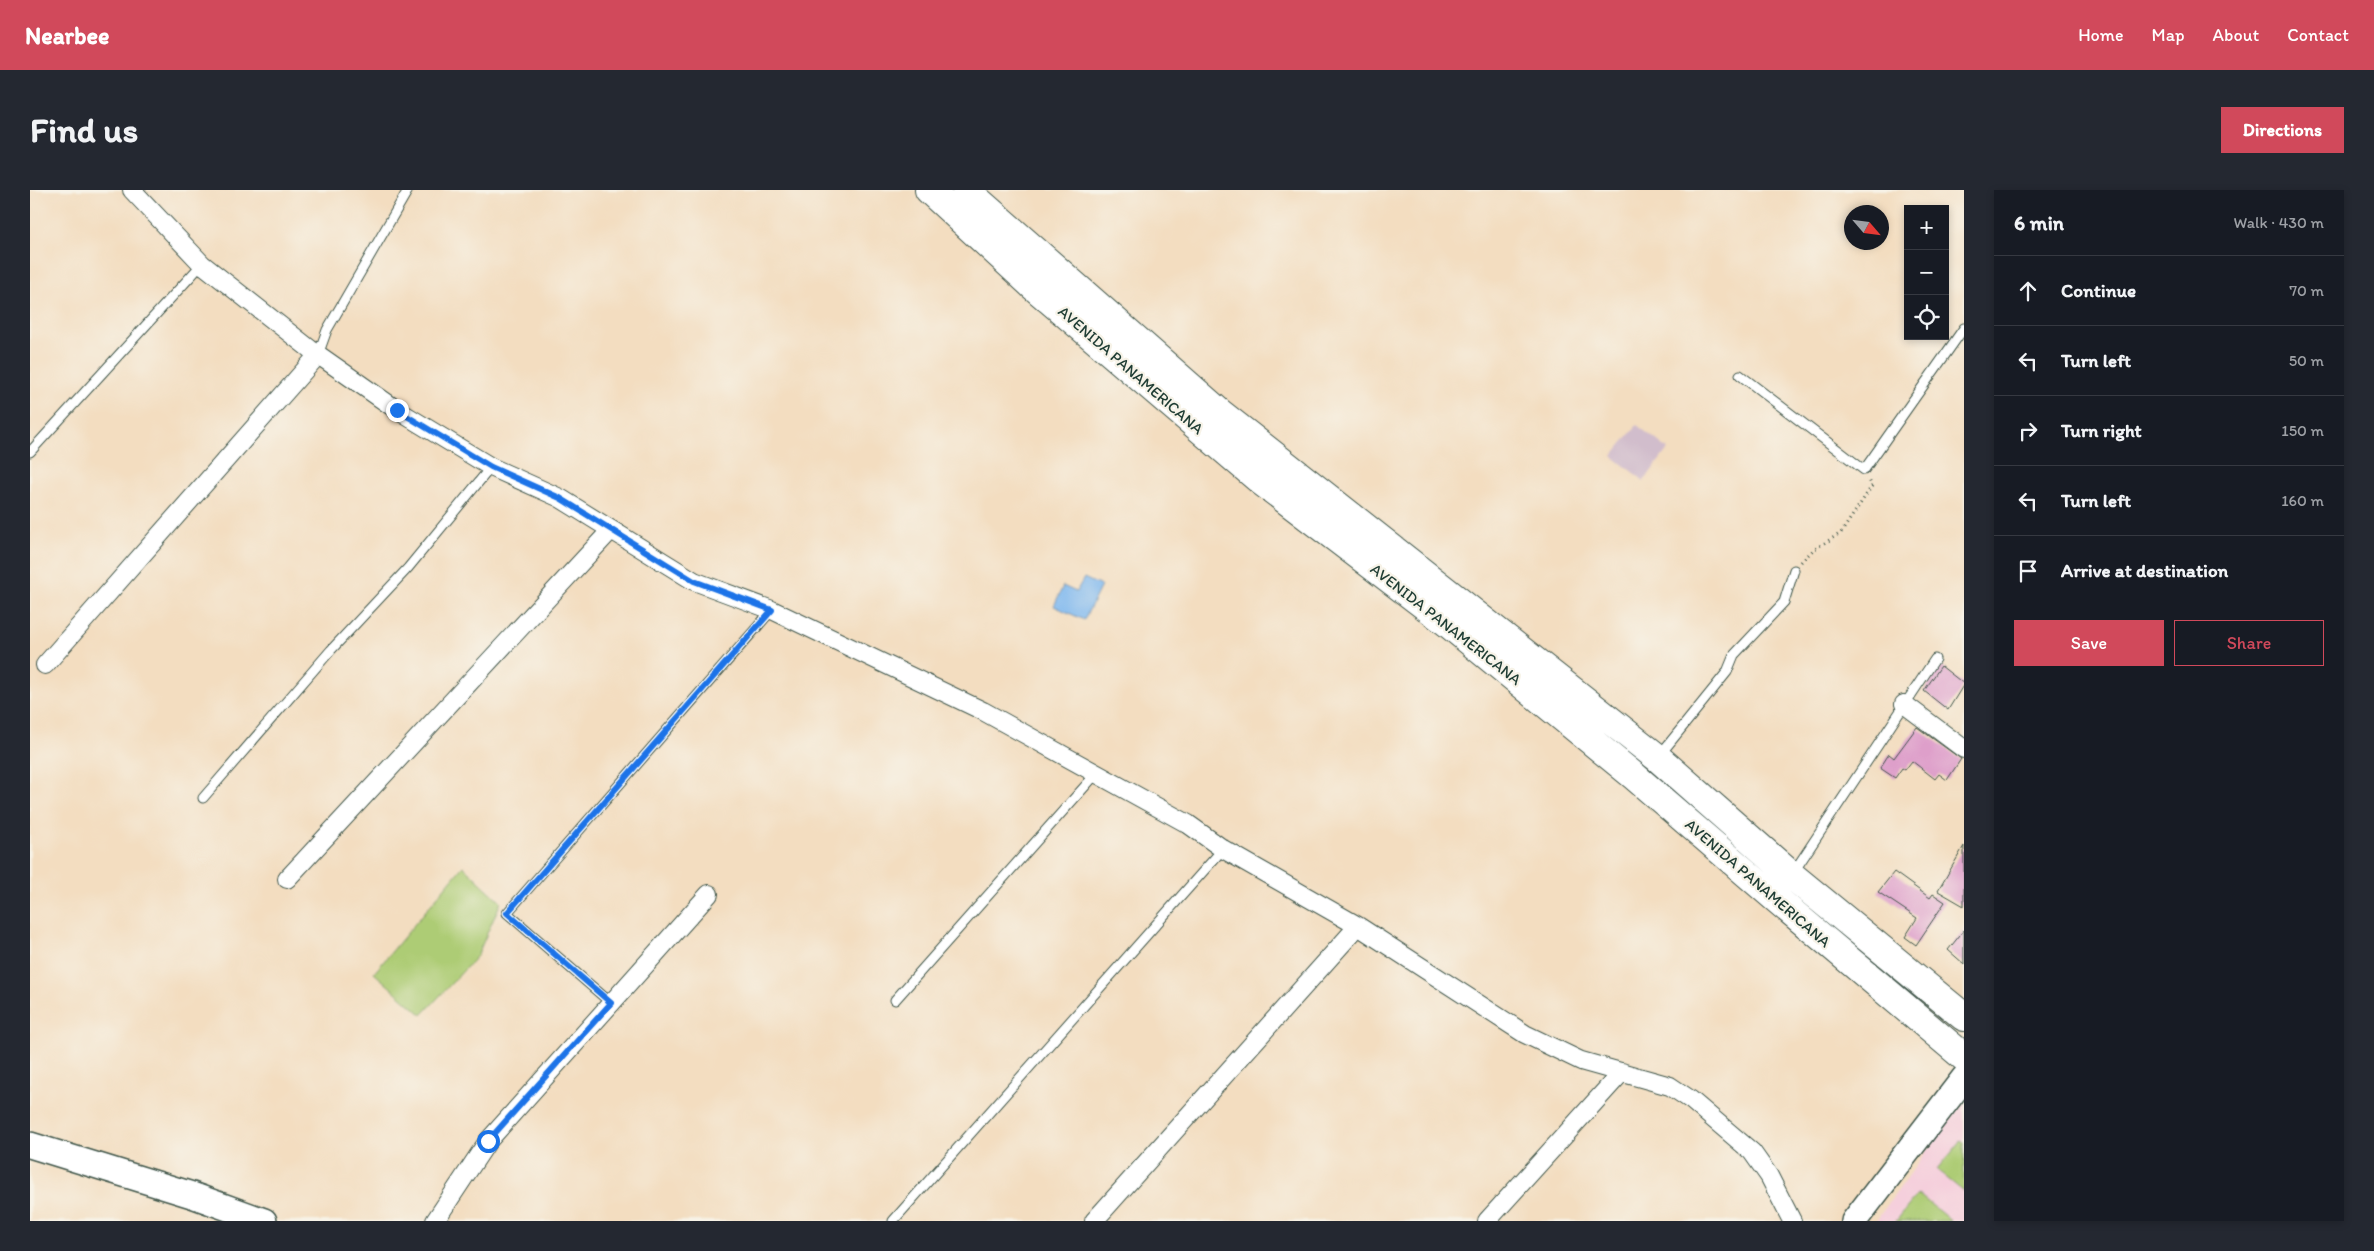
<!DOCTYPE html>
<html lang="en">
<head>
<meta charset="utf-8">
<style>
  :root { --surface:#171b24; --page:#242831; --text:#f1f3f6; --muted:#9ea1a6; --line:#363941; --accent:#d1495b }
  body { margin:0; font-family:Itim,sans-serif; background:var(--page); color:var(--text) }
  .controls { position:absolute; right:15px; top:15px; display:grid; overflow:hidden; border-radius:0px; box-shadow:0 2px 8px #0003 }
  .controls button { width:45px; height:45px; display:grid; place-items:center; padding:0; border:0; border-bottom:1px solid var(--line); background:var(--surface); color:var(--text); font:25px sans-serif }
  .compass { position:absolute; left:1814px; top:15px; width:45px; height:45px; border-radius:50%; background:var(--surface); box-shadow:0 2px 8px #0003; rotate:118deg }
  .stop { position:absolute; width:15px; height:15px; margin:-11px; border:4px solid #1a73e8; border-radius:50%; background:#fff }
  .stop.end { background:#1a73e8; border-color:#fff; box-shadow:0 1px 5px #0008 }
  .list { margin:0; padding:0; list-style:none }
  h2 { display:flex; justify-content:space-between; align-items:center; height:65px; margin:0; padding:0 20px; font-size:21px }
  h2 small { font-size:16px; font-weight:400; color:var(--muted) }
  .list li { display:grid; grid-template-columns:32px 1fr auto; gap:15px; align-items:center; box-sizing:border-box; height:70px; padding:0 20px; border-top:1px solid var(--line) }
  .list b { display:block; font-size:19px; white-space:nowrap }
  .list em { font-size:16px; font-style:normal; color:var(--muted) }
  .actions { display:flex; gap:10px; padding:15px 20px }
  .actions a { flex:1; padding:11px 0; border:1px solid var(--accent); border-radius:0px; text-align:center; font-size:18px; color:var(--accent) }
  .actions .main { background:var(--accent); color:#fff }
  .icon { flex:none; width:28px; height:28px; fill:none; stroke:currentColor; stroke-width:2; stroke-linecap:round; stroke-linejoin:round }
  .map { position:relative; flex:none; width:1934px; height:1031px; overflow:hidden; border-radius:0px }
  header { display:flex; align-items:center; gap:30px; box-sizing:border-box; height:70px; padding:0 25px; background:var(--accent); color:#fff }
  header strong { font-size:24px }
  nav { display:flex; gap:28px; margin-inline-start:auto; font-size:18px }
  .intro { display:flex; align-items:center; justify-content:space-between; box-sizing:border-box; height:120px; padding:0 30px }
  h1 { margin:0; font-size:35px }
  .button { padding:12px 22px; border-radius:0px; background:var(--accent); color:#fff; font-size:18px; font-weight:700 }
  main { display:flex; gap:30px; padding:0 30px }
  aside { flex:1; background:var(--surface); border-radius:0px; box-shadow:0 2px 8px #0003 }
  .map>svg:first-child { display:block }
  .built { fill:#f5cfdc }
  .industrial { fill:#d1bdcc }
  .green { fill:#adcc74; stroke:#668454 }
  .water { fill:#7fb8ef; stroke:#4f7a92 }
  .building { fill:#de9fca }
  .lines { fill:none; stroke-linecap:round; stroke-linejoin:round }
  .lane-casing { stroke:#3f5549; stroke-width:11 }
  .street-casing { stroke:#3f5549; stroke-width:20 }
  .secondary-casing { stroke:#3f5549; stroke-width:28 }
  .primary-casing { stroke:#3f5549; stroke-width:30 }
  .path { stroke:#3f5549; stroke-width:3; stroke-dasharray:1 4; stroke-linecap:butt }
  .lane { stroke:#fff; stroke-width:9 }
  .street { stroke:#fff; stroke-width:18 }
  .secondary { stroke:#fff; stroke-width:25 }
  .primary { stroke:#fff; stroke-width:28 }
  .route { stroke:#1a73e8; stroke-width:6 }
  .labels { text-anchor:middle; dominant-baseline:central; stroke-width:4.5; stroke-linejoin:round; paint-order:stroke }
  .street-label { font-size:16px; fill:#1f3d34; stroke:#f7f3e8 }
</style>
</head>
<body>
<header>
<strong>Nearbee</strong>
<nav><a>Home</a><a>Map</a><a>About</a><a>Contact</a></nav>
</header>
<div class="intro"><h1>Find us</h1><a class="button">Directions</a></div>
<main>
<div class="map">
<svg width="1934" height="1031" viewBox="0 0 1934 1031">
  <rect width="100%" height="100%" fill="#f7f3e8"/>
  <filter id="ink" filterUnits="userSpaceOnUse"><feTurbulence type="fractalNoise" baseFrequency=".02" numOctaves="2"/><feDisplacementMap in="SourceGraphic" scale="10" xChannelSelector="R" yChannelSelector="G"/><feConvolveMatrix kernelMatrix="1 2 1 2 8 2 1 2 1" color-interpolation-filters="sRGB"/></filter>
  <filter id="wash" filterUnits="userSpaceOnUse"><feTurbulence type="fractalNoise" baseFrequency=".0096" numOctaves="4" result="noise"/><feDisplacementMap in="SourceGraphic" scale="20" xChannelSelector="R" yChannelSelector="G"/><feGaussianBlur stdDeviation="1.12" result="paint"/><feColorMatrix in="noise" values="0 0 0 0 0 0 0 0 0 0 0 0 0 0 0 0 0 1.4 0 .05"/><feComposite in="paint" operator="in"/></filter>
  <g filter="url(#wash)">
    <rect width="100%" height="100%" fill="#f3ddc0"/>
    <path class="built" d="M1934 910V1031H1846L1850 1025Z"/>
    <path class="industrial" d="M1607 235 1638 259 1614 291 1582 266Z"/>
    <path class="green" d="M433 676 471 712 447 766 392 825 344 783Z
      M1931 951 1934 953V1002L1907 980Z
      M1888 1004 1921 1031H1866Z"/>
    <path class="water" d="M1054 388 1071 396 1054 430 1024 416 1033 396 1046 402Z"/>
    <g id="blocks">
      <path class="building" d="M1911 476 1934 494 1918 520 1894 501Z
        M1887 537 1931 569 1917 590 1909 584 1905 589 1882 571 1875 580 1872 578 1865 588 1850 578 1859 564 1864 568Z
        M1934 656V716L1908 701Z
        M1864 682 1900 708 1903 704 1915 712 1886 755 1875 747 1887 728 1848 702Z
        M1934 740V774L1918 760Z"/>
    </g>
  </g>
  <g filter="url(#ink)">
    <use href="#blocks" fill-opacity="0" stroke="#3f5549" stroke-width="1"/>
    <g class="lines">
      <defs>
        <path id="lane" d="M288 165 297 140 378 0
          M1710 185 1834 280 1934 138
          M0 262 172 74
          M1629 566 1697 482 1704 465 1754 412 1764 380
          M173 608 301 460 378 378 461 277
          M1763 683 1905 469
          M865 810 1065 585
          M581 813 477 723 742 420
          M863 1031 1193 659"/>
        <path id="street" d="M102 0 172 74 280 159 367 220 461 277 530 308 664 391 742 420 953 521 1158 634 1193 659 1328 736 1495 844 1551 871 1640 896 1661 910 1722 962 1739 986 1762 1031
          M15 475 288 165
          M1874 514 1934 559
          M257 689 581 340
          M405 1031 458 951 679 704
          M1064 1031 1328 736
          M1457 1031 1592 882"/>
        <path id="secondary" d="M0 955 162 1005 234 1031
          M1824 1031 1934 888"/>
        <path id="primary" d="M899 0 1001 94 1231 291 1415 431 1604 586 1744 707 1934 867
          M936 0 1190 223 1628 568 1761 685 1934 827"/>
      </defs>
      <use href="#lane" class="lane-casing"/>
      <use href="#street" class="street-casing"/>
      <use href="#secondary" class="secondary-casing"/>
      <use href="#primary" class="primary-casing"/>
      <path class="path" d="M1771 372 1783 360 1811 343 1842 296 1839 290"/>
      <use href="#lane" class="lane"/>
      <use href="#street" class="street"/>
      <use href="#secondary" class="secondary"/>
      <use href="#primary" class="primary"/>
    </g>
  </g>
  <g class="lines" filter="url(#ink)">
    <path class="route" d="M367 220 461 277 530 308 664 391 742 420 477 723 581 813 458 951"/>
  </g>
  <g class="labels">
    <g class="street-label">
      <text transform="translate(1101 180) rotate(41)">AVENIDA PANAMERICANA</text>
      <text transform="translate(1416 434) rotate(38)">AVENIDA PANAMERICANA</text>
      <text transform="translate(1728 693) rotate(41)">AVENIDA PANAMERICANA</text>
    </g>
  </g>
</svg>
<div class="controls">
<button>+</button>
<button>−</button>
<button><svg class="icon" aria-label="locate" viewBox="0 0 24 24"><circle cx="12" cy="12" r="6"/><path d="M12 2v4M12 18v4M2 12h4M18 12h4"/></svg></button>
</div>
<svg class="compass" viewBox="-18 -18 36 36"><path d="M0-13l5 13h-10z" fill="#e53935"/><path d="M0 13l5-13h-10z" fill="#9ea1a6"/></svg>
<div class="stop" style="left:458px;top:951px"></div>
<div class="stop end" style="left:367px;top:220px"></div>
</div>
<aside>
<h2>6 min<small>Walk · 430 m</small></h2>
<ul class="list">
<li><svg class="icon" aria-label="ahead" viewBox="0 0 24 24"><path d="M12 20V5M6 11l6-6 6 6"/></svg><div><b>Continue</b></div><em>70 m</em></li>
<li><svg class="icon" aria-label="left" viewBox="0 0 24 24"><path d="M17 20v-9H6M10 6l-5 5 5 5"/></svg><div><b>Turn left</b></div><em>50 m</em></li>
<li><svg class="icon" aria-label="right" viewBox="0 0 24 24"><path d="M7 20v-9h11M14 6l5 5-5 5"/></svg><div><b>Turn right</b></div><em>150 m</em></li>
<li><svg class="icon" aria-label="left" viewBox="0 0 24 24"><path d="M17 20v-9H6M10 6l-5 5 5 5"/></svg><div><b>Turn left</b></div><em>160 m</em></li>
<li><svg class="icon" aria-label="arrive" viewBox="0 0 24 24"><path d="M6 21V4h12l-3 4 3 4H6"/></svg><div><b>Arrive at destination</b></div></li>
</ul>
<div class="actions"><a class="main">Save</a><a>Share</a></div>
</aside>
</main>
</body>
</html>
